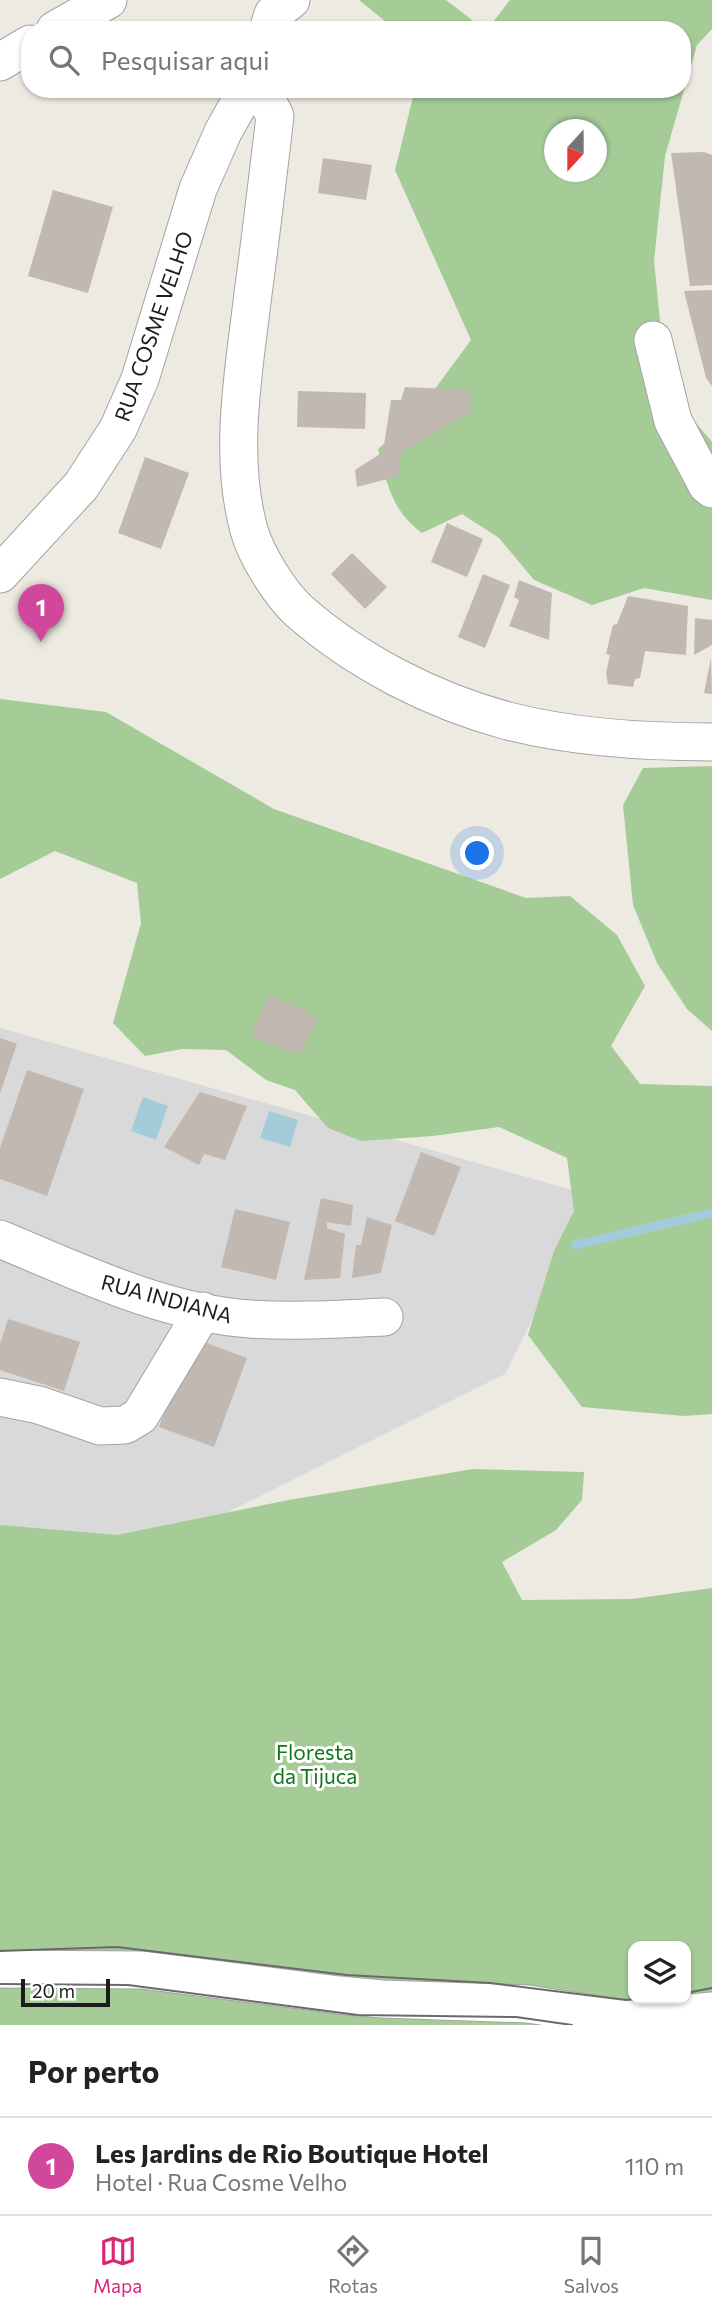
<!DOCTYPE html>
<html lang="pt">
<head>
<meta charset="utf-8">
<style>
  :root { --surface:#fff; --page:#f2f2f2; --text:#222; --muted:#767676; --line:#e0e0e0; --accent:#db2777 }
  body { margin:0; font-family:Commissioner,sans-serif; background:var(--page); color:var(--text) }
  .controls { position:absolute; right:21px; bottom:21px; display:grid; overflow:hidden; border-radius:14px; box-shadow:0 2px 5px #0004 }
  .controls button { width:63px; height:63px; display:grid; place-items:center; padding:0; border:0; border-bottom:2px solid var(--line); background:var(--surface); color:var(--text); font:35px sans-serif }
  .compass { position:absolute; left:544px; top:119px; width:63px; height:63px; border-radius:50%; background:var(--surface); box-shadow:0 2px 5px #0004; rotate:201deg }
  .scale { position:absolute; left:21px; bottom:18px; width:89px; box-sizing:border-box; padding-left:7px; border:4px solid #1c1c1c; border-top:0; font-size:19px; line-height:24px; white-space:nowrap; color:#1c1c1c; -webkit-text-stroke:5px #fff; paint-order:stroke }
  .you { position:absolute; left:478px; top:854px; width:24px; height:24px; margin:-18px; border:5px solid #fff; border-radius:50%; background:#1a73e8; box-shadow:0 0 0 10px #1a73e833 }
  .badge { display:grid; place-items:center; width:46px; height:46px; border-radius:50%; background:var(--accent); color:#fff; font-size:23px; font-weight:700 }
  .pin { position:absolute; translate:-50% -58px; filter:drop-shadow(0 2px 4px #0008) }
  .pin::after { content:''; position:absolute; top:37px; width:24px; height:21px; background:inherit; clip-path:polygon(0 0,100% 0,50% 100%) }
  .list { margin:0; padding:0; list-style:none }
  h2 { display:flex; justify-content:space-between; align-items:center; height:91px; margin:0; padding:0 28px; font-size:30px }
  h2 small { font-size:23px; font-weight:400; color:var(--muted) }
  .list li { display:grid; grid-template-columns:46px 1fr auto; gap:21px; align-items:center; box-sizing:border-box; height:98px; padding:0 28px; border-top:2px solid var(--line) }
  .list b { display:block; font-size:26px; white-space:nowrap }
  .list p { margin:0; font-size:23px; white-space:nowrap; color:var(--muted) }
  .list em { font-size:23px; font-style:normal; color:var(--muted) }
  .icon { flex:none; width:38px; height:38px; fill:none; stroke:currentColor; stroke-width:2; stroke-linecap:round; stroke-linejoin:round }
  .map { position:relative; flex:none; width:712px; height:2025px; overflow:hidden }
  .search { position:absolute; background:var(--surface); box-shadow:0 2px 5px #0004; left:21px; right:21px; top:21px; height:77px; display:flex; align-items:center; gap:18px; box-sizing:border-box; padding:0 24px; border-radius:28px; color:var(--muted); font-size:26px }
  .sheet { height:189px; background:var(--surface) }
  nav { display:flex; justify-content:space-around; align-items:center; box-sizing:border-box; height:98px; border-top:2px solid var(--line); background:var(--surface); font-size:19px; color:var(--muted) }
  nav a { display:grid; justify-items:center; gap:4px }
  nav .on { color:var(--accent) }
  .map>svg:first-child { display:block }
  .residential { fill:#dad9d9 }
  .forest { fill:#a5cb97; fill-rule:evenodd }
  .water { fill:#a3ccda }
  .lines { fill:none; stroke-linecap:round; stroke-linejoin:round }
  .stream { stroke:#a3ccda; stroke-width:9 }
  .building { fill:#c1b9b1 }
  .minor-casing { stroke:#a3a3a3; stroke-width:39 }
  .minor { stroke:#fff; stroke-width:37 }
  .tram { stroke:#6a6a6a; stroke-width:2 }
  .labels { text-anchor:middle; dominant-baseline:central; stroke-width:6; stroke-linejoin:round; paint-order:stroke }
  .street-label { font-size:21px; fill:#1c1c1c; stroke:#fff }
  .park-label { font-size:21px; fill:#0e761a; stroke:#fff }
</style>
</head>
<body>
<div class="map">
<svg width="712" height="2025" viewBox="0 0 712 2025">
  <rect width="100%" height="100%" fill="#edeae2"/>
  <path class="residential" d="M0 1028 594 1196 505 1374 168 1542 0 1554Z"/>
  <path class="forest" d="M359 0H446L485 30H396Z
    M510 0H712V29L697 45 665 156 654 261 667 389 712 442V600L644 588 592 605 534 580 499 538 462 514 422 533C392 511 387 484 378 449L412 420 471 340 395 170 415 89H682V30H487ZM554 130H596V172H554Z
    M0 699 106 712 274 809 526 898 570 896 617 935 645 986 611 1046 640 1084 712 1086V1414L684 1416 582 1407 528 1335 554 1251 574 1211 567 1158 499 1127 433 1136 361 1141 328 1128 295 1090 266 1080 226 1050 182 1049 145 1056 113 1023 141 923 137 883 55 851 0 879Z
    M712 766V1031L687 1009 657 963 633 905 623 805 643 768Z
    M473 1469 584 1472 582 1500 556 1530 502 1562 522 1600 632 1599 712 1588V2025H0V1525L117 1535 289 1500ZM633 1946H686V1999H633Z"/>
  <path class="water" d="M143 1097 168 1106 156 1140 131 1131Z
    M269 1111 298 1120 290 1147 260 1138Z"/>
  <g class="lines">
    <path class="stream" d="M575 1245 712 1213"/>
  </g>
  <path class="building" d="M704 152 712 155V285L690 286 671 153Z
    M323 158 372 165 366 200 318 193Z
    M53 190 113 207 88 293 28 276Z
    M712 290V386L706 378 684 291Z
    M405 387 470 390 471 412 401 452 399 476 357 487 355 470 383 452 391 400H401Z
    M298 391 366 393 365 429 297 427Z
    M145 457 189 473 161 549 118 533Z
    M447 523 483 539 467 577 431 562Z
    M352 553 387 587 365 609 331 574Z
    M483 574 510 585 485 648 458 637Z
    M519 580 552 593 549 640 509 626 519 600 514 597Z
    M628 596 688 606 686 655 645 651 640 678 635 679 633 687 608 684 606 673 610 655 606 654 613 625 617 624Z
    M695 618 712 620V645L694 655Z
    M711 658 712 694 704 693Z
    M269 994 318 1018 300 1054 251 1037Z
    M0 1038 17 1044 0 1093Z
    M27 1070 84 1089 47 1196 0 1179V1148Z
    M200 1092 247 1106 225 1160 204 1154 199 1165 164 1147Z
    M421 1152 461 1167 434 1236 395 1221Z
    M321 1198 353 1205 351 1226 327 1222V1228L345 1234 340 1278 304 1280Z
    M235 1209 290 1222 276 1280 221 1267Z
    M367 1217 392 1225 381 1273 352 1278 356 1245H361Z
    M8 1319 80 1342 64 1391 0 1370V1344Z
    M191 1337 247 1358 214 1447 159 1427Z"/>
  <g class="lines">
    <defs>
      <path id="minor" d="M55 30 108 0
        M268 30 273 14 291 0
        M0 62 30 44
        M261 89 275 116C268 175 261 235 253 294 244 370 228 454 249 530 256 555 280 594 299 611 357 662 433 701 508 721 574 738 644 742 712 742
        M653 340 673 421 707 485 712 489
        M0 574 81 486 118 429 140 379 198 189 223 132 247 89
        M0 1239C79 1272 164 1313 250 1319 295 1322 340 1319 384 1317
        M0 1397 39 1405 100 1426 125 1425 140 1416 203 1311
        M0 1969 142 1970 339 1995 382 1999 528 2004 612 2017 635 2019 712 2011"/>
    </defs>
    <use href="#minor" class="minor-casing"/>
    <use href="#minor" class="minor"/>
    <path class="tram" d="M0 1951 117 1947 347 1975 490 1983 626 2000 637 1999
      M0 1984 128 1985 358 2015 516 2017 572 2025
      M686 1993 712 1988"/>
  </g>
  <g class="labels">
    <g class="street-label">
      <text transform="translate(153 326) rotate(-71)">RUA COSME VELHO</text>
      <text transform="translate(167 1298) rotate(15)">RUA INDIANA</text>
    </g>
    <g class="park-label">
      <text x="315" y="1751">Floresta<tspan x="315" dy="24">da Tijuca</tspan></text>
    </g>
  </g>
</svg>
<div class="controls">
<button><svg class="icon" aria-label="layers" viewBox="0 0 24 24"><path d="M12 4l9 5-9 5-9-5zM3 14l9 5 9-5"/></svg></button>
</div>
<svg class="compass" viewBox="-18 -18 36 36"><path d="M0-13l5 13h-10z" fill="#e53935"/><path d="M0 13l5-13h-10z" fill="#767676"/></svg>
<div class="scale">20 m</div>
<div class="you"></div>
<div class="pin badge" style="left:41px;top:642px;background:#d1479c">1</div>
<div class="search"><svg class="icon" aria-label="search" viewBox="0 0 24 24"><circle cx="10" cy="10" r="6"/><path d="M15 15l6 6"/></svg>Pesquisar aqui</div>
</div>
<section class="sheet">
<h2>Por perto<small></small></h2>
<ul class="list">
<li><span class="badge" style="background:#d1479c">1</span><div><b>Les Jardins de Rio Boutique Hotel</b><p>Hotel · Rua Cosme Velho</p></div><em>110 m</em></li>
</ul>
</section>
<nav>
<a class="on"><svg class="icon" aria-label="map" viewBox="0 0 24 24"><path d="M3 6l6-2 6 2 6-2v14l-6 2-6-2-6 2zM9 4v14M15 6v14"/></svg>Mapa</a>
<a><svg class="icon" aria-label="directions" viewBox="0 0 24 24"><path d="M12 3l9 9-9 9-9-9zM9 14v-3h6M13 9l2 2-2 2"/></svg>Rotas</a>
<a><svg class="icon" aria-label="saved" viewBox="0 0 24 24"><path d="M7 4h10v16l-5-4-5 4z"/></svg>Salvos</a>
</nav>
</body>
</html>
